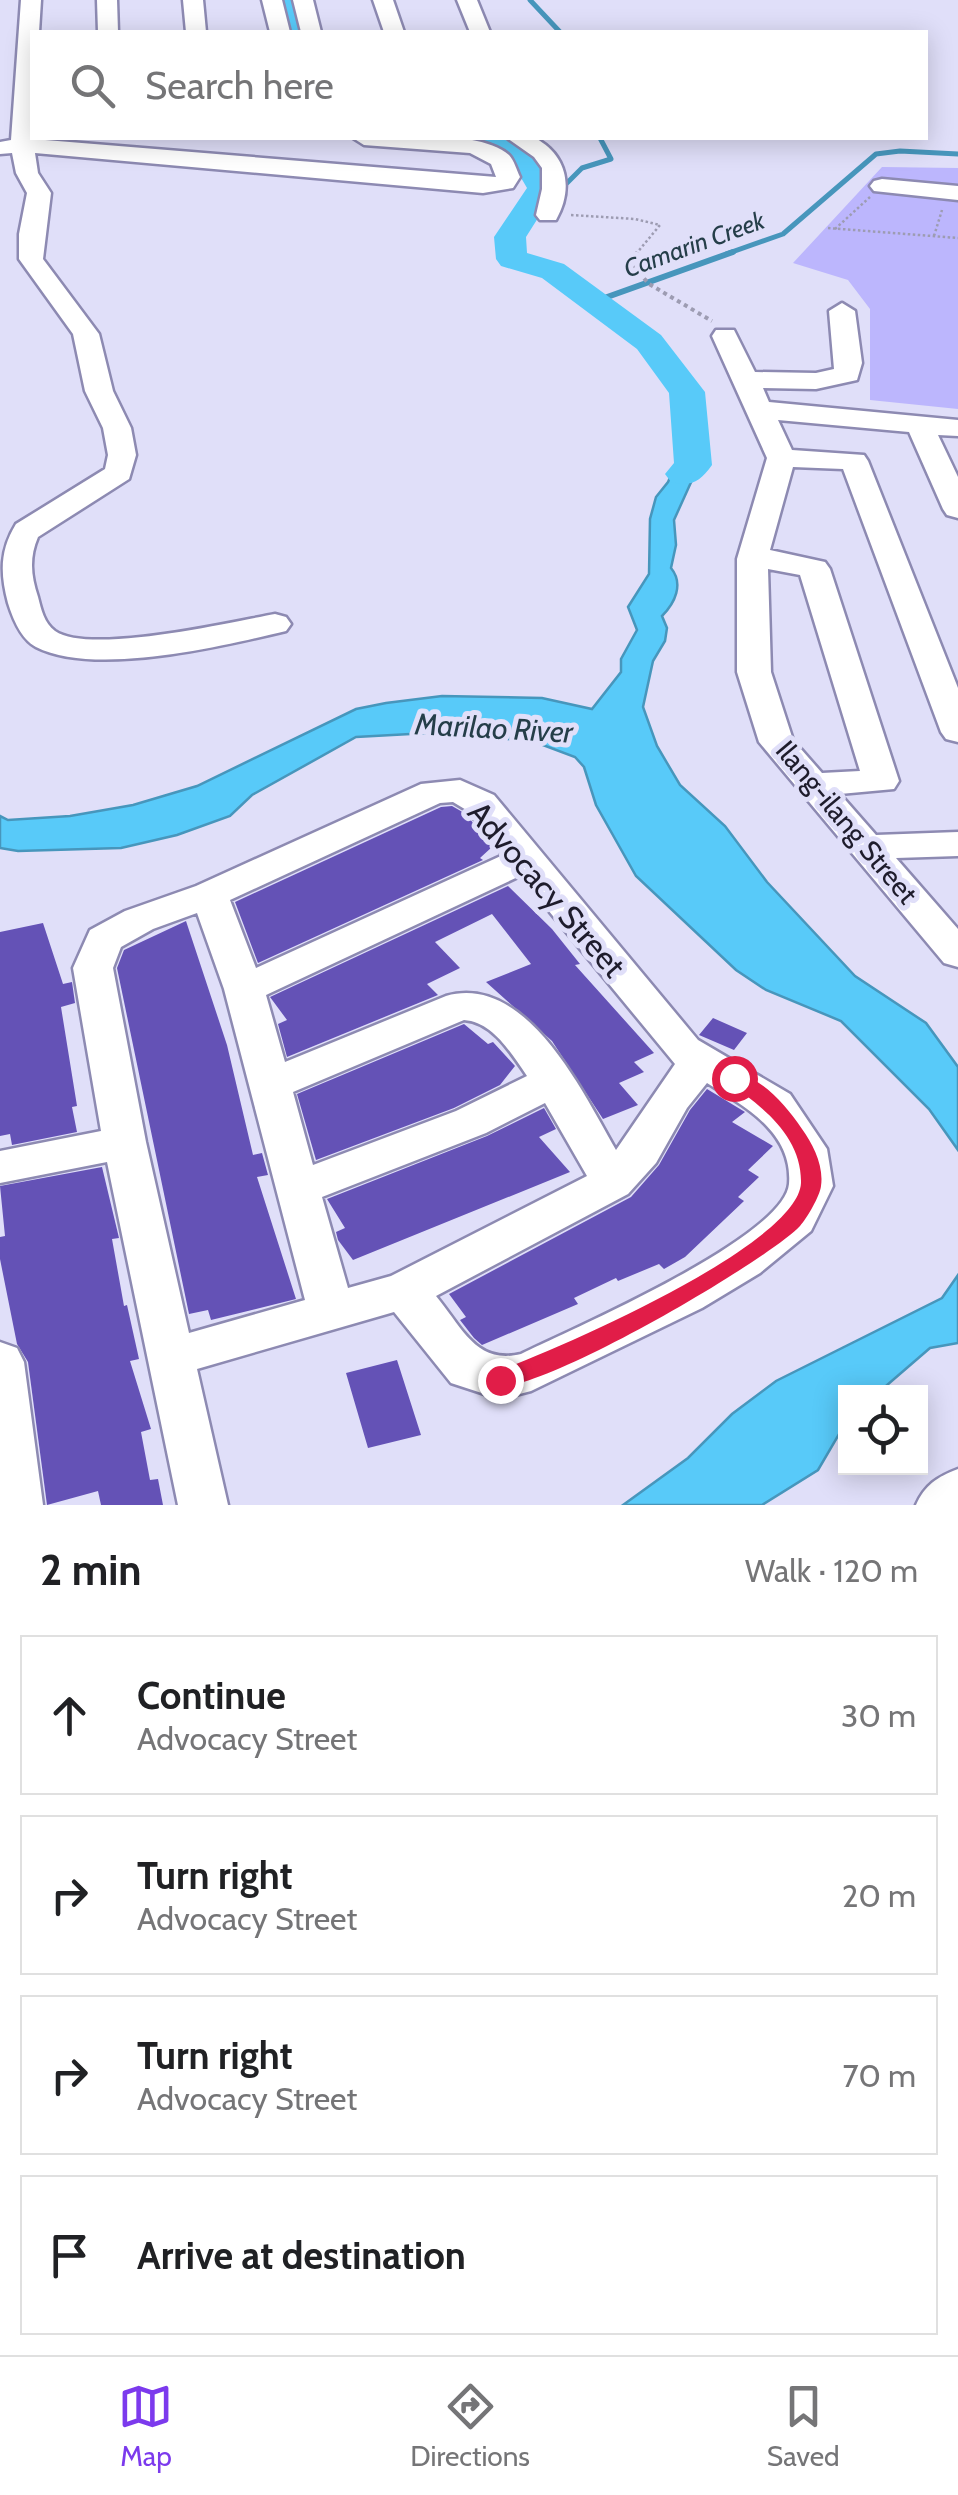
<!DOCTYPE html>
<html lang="en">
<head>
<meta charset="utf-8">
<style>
  :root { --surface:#fff; --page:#f2f2f2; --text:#202124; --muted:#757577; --line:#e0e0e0; --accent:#7c3aed }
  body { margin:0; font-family:Cabin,sans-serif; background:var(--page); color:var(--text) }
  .controls { position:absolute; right:30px; bottom:30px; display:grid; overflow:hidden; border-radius:0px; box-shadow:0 5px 25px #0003 }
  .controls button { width:90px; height:90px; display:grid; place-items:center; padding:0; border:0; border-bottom:2px solid var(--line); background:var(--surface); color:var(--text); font:50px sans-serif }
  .stop { position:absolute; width:30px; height:30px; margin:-22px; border:8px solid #e11d48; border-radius:50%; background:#fff }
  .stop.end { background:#e11d48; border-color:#fff; box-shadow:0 2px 10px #0008 }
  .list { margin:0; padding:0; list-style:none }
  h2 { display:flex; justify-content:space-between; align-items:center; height:130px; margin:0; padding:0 40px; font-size:42px }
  h2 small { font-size:32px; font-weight:400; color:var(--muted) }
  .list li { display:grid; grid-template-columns:65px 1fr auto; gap:30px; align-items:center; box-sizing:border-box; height:160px; margin:0 20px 20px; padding:0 20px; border:2px solid var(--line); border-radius:0px }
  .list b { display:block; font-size:38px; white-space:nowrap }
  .list p { margin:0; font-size:32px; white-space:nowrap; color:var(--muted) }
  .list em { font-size:32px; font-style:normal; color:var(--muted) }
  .icon { flex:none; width:55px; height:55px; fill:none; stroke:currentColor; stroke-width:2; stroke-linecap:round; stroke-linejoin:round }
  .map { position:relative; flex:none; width:958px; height:1505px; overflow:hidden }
  .search { position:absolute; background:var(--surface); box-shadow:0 5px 25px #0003; left:30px; right:30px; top:30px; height:110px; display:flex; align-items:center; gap:25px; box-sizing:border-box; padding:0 35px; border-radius:0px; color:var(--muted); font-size:38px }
  .sheet { height:850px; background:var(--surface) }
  nav { display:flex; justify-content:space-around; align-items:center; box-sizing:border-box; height:140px; border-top:2px solid var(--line); background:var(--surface); font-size:28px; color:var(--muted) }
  nav a { display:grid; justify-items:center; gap:5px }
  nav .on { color:var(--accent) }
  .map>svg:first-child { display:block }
  .green { fill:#bcb6fd }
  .water { fill:#58caf9; stroke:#4796bc; stroke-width:2.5 }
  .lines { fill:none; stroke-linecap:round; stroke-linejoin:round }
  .stream-far1 { stroke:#4796bc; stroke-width:5 }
  .stream { stroke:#4796bc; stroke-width:6 }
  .river { fill:#58caf9; fill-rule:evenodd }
  .building { fill:#6452b6 }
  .minor-casing { stroke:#8d8ab2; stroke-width:5 }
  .path-far1 { stroke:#9d9cb2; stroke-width:2.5; stroke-dasharray:2.5 2.5; stroke-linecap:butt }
  .path { stroke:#9d9cb2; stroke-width:4; stroke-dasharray:4 4; stroke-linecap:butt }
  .minor { fill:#fff; fill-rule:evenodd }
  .route { fill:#e11d48 }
  .labels { text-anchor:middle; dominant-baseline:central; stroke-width:10; stroke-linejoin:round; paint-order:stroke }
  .far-water-label { font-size:25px; font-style:italic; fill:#253e49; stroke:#e0dff9 }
  .street-label { font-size:28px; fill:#1e1c2c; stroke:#e0dff9 }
  .water-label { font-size:30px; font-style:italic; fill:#253e49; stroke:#e0dff9 }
  .near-street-label { font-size:32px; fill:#1e1c2c; stroke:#e0dff9 }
</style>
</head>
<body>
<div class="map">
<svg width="958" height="1505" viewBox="0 0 958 1505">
  <rect width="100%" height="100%" fill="#e0dff9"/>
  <path class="green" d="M882 167 958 168V409L870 400V309L848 280 793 263Z"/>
  <path class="water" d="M678 415H700L706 463 697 469 674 520 676 545 671 568C684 584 675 603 662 616L667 628 665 641 653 661 643 707 657 746 680 785 725 826 767 882 855 976 926 1023 958 1067V1150L929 1109 841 1021 766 990 736 970 636 876 596 805 584 767 575 757 535 742 447 732 356 737 252 795 230 816 177 835 121 848 18 851 0 848V816L8 820 70 816 133 805 197 786 356 709 386 703 442 696 542 698 592 709 621 672V659L637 630 628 607 649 574 650 519 656 497 668 482 681 453Z
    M958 1275V1343L930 1348 879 1392H846L845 1424 818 1470 762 1505H623L688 1458 732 1414 776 1381 942 1298Z"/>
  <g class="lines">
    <path class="stream-far1" d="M530 0 560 32
      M562 188 582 168 611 159 600 138
      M726 254 783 234 876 154 900 151 958 154"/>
    <path class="stream" d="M596 301 733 252"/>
    <path class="river" d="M277 0H301L310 32H284Z
      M467 138C513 135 535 145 557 188L526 237 527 253 564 264 661 335 705 392 712 465C700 482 691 487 671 482L665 474 674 463 669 393 637 349 542 278 501 266 496 259 494 237 527 188C511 156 485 159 467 138Z"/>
  </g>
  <path class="building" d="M452 806 466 814 492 847 480 858 483 860 258 963 235 902 441 807Z
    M508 886 552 929 580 964 575 965 654 1053 634 1062 644 1072 619 1083 638 1105 603 1119 552 1041 486 982 531 964 492 914 435 942 460 968 427 984 438 995 287 1057 278 1024 287 1020 270 997Z
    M186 921 227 1045 253 1155 262 1153 268 1175 257 1177 296 1299 211 1320 208 1310 189 1314 117 968 124 950Z
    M43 923 63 984 72 982 75 1003 61 1007 77 1106 72 1107 77 1132 12 1145 10 1134 0 1136V932Z
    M713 1018 747 1033 734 1050 699 1035Z
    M464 1024 488 1044 493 1042 515 1066 500 1085 454 1108 316 1160 297 1094Z
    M707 1089 745 1112 732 1122 773 1146 748 1170 759 1177 738 1197 744 1201 685 1257 664 1269 659 1264 618 1281 616 1278 574 1298 578 1304 482 1345 474 1338 460 1320 466 1317 449 1294 631 1197 659 1165 690 1110Z
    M544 1108 556 1129 539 1137 570 1172 353 1260 338 1240 336 1232 345 1228 327 1199 487 1136Z
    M102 1167 119 1238 112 1239 124 1306 127 1305 139 1359 130 1361 151 1429 141 1432 150 1480 158 1479 163 1505H101L98 1491 47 1505 28 1362 17 1344 0 1259V1237L5 1236 0 1186Z
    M397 1360 421 1435 368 1448 346 1373Z"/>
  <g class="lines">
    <defs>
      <path id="minor" d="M21 0H41L39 32H32L33 139 496 177 491 164 470 153 364 145 353 138C390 136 481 129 509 155 514 160 517 171 520 177L513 188 483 193 35 153 38 173 51 193 43 259 99 334 113 391 131 428 136 455 129 479 38 537C29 558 31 576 38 597 41 609 44 623 55 631 90 655 231 622 275 614L286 617 291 624 286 631C224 646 95 677 36 647 21 639 13 619 8 603 0 573 0 550 16 524L105 469 108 455 103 428 85 391 73 334 19 259V234L27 193 16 173 12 153 0 154V142L11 140Z
        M97 0H117L118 32H98Z
        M183 0H203L206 32H186Z
        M262 0H282L290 32H270Z
        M293 0H313L321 32H301Z
        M373 0H393L404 32H384Z
        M457 0H477L490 32H470Z
        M507 138H535C567 155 574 188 556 220H540L536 215 542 189V168L534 157Z
        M882 179 958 186V200L874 191 870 186 874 181Z
        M842 303 855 311 862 363 857 380 816 389 763 388 769 402 958 420V436L938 435 958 477V518L947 515 943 509 909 432 778 420 792 450 864 455 868 461 958 688V742L946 739 941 732 843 469 793 467 770 550 825 562 830 569 899 781 894 789 840 794 876 835 958 832V856L896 858 958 929V967L944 963 759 742 737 672V559L767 458 712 336 716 330H734L755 372 816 373 834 369 829 311ZM768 569 800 575 860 771 822 773 793 740 771 672Z
        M460 780 494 795 698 1040 790 1094 827 1149 833 1186 811 1231 760 1273 702 1308 531 1391 500 1399 451 1383 394 1312 197 1369 228 1505H178L107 1162 0 1183V1151L101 1131 73 968 90 930 125 911 196 886 421 784ZM453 802 468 811 503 855 256 968 230 900 440 803ZM520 876 675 1064 616 1150C583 1093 527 973 446 996L285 1062 266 995ZM197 913 224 989 305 1300 189 1333 146 1142 113 968 121 947 153 929ZM464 1020C493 1022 511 1053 527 1076L456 1111 313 1165 293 1092ZM707 1083C744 1106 793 1132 789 1184 784 1238 570 1330 521 1354 476 1365 462 1327 436 1296L628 1194 656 1163 687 1108ZM545 1103 587 1176 391 1276 348 1288 322 1197 486 1133Z
        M0 1342 17 1348 24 1362 43 1505H0Z
        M958 1469V1505H916C925 1485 937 1477 958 1469Z"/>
    </defs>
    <use href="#minor" class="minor-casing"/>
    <path class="path-far1" d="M571 215 635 219 660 225 636 254
      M828 228 958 238
      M835 229 870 197
      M934 236 942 210"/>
    <path class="path" d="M637 252 632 265 649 284 712 321"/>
    <use href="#minor" class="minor"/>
  </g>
  <path class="route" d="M734 1071C764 1080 785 1104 802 1129 813 1144 824 1166 821 1186 820 1196 807 1218 800 1226 767 1261 532 1399 492 1386L489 1380 492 1373C550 1353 798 1246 801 1183 802 1136 762 1106 727 1082V1073Z"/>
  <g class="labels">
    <g class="far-water-label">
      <text transform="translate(694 244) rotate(-20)">Camarin Creek</text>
    </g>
    <g class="street-label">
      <text transform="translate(847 822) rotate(50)">Ilang-ilang Street</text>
    </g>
    <g class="water-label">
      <text transform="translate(494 728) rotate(3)">Marilao River</text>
    </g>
    <g class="near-street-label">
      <text transform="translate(547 889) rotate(49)">Advocacy Street</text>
    </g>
  </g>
</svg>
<div class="controls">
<button><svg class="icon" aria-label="locate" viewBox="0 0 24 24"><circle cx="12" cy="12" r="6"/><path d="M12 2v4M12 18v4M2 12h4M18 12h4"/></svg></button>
</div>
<div class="stop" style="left:734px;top:1078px"></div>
<div class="stop end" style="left:500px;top:1380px"></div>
<div class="search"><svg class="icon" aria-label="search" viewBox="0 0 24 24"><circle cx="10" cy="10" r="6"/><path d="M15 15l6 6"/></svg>Search here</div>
</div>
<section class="sheet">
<h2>2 min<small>Walk · 120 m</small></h2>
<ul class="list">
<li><svg class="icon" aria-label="ahead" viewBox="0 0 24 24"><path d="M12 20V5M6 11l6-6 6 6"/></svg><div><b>Continue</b><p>Advocacy Street</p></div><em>30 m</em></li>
<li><svg class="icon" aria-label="right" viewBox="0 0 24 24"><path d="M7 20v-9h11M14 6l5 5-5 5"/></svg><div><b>Turn right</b><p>Advocacy Street</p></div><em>20 m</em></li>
<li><svg class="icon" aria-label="right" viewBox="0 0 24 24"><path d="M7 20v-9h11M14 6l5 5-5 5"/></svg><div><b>Turn right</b><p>Advocacy Street</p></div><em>70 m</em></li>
<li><svg class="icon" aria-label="arrive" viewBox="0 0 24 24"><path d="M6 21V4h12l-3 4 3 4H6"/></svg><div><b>Arrive at destination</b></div></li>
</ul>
</section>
<nav>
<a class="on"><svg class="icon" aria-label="map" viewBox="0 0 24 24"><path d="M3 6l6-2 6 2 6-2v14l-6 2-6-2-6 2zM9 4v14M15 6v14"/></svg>Map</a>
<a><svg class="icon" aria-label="directions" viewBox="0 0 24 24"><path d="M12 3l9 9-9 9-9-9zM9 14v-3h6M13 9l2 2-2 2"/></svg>Directions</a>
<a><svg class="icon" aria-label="saved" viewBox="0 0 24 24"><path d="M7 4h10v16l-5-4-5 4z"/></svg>Saved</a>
</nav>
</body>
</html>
